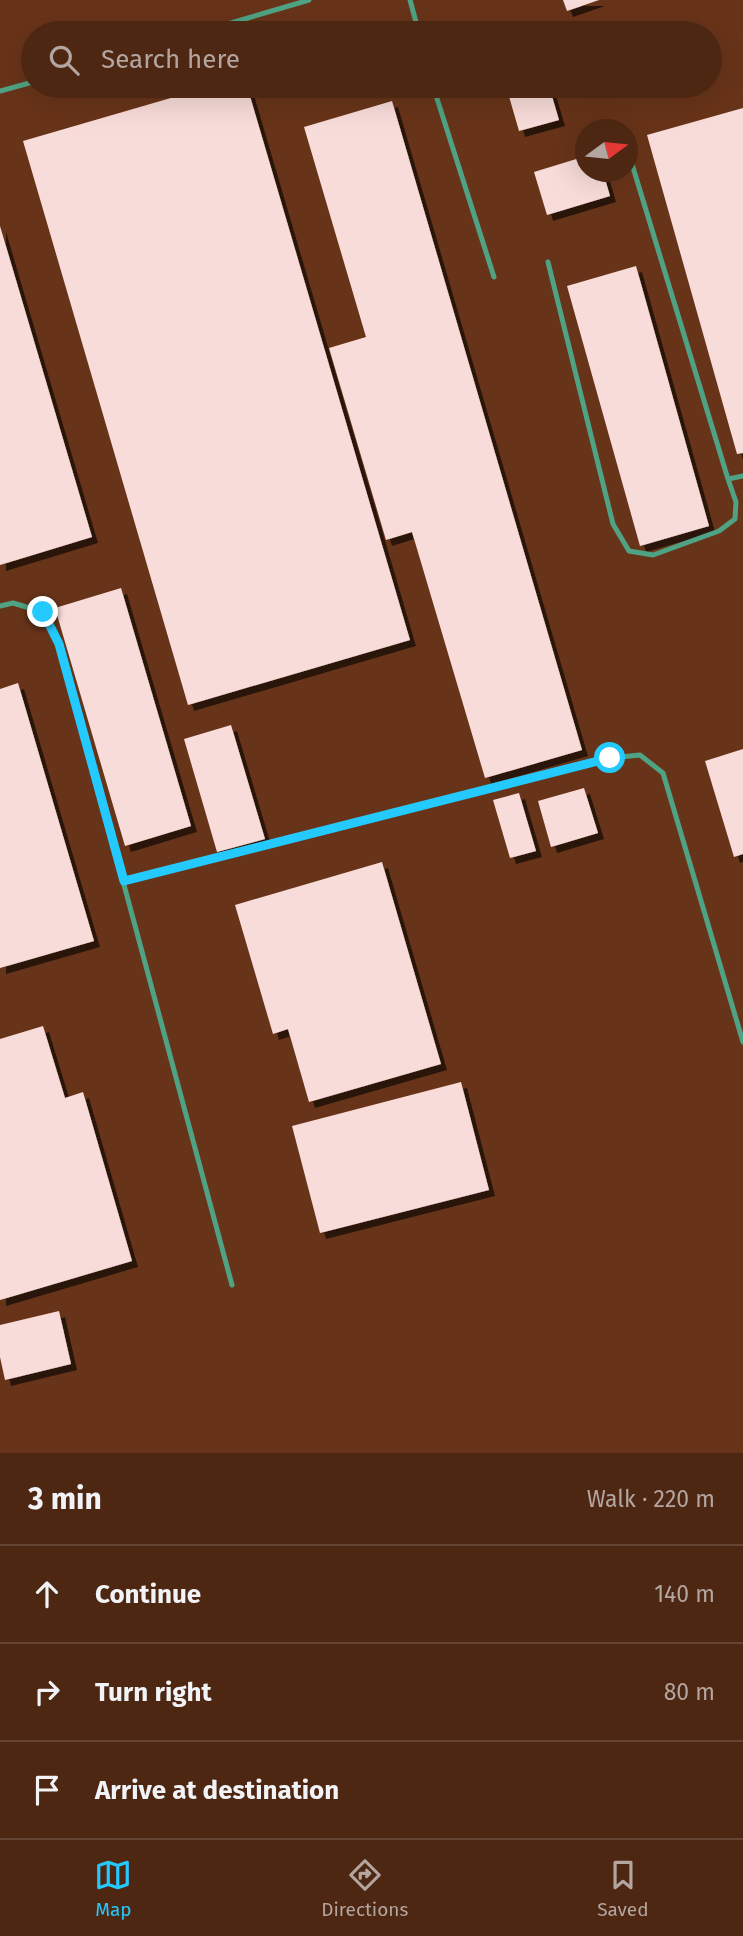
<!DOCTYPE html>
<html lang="en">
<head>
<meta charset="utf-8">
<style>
  :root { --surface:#4e2713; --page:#583321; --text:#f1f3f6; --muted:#b3a5a0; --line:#654433; --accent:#24c9fe }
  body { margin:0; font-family:"Fira Sans",sans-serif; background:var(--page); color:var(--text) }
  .compass { position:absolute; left:575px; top:119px; width:63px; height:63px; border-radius:50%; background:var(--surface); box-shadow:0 7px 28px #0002; rotate:75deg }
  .stop { position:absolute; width:21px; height:21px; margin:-16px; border:5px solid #24c9fe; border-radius:50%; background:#fff }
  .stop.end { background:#24c9fe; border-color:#fff; box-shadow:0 2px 7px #0008 }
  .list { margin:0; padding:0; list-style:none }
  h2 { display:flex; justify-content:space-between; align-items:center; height:91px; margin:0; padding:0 28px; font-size:30px }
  h2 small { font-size:23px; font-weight:400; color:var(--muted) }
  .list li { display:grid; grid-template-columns:46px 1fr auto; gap:21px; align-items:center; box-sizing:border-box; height:98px; padding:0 28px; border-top:2px solid var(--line) }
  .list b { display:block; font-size:26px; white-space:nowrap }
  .list em { font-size:23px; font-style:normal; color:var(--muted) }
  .icon { flex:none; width:38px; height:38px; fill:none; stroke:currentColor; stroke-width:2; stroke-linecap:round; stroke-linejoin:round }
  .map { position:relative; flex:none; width:743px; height:1453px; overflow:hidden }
  .search { position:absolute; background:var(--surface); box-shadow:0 7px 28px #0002; left:21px; right:21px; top:21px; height:77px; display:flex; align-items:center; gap:18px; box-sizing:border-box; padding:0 24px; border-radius:38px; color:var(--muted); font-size:26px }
  .sheet { height:385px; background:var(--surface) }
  nav { display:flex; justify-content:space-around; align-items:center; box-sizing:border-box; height:98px; border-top:2px solid var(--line); background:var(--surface); font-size:19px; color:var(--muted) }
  nav a { display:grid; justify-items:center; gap:4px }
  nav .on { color:var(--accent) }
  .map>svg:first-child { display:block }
  .building { fill:#f8dcd9; filter:url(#shadow) }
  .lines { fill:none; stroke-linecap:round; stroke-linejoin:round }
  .lane { stroke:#4fa384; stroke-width:5 }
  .route { stroke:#24c9fe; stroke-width:9 }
</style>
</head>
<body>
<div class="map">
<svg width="743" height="1453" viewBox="0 0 743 1453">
  <defs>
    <filter id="shadow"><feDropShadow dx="6" dy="6" stdDeviation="0" flood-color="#0009"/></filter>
  </defs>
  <rect width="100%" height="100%" fill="#683419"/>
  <path class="building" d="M563 0H599L567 11Z
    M212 86H247L410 640 188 705 23 141Z
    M506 86H549L559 120 519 131Z
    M392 101 582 750 485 778 412 532 386 540 329 348 366 337 304 127Z
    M743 108V453L737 454 647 135Z
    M586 156V172H603L610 196 547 215 534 172Z
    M0 226 92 537 0 565Z
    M636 266 709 526 640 546 567 286Z
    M121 588 191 826 125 846 55 608Z
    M18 683 94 941 0 968V689Z
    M231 725 265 839 217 852 184 739Z
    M743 749V854L734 857 705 761Z
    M584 788 598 833 551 847 538 801Z
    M519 793 536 851 510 858 493 800Z
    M382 862 441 1064 309 1102 288 1029 273 1034 235 905Z
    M43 1026 65 1098 83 1092 132 1261 0 1300V1039Z
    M461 1082 489 1190 320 1233 292 1126Z
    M59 1311 71 1364 5 1380 0 1357V1325Z"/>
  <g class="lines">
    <path class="lane" d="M410 0 419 33
      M197 33 309 0
      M433 86 494 277
      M0 91 33 82
      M628 151 728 479 743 476
      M548 262 613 524 629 551 653 555 719 531 735 519 736 502 728 479
      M0 606 13 603 43 612 59 644 232 1285
      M124 881 610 758 640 755 663 773 743 1042"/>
  </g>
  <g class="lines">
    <path class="route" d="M43 612 59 644 124 881 610 758"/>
  </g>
</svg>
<svg class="compass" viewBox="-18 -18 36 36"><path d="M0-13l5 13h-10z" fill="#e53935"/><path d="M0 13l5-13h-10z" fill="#b3a5a0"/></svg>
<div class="stop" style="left:610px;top:758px"></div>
<div class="stop end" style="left:43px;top:612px"></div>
<div class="search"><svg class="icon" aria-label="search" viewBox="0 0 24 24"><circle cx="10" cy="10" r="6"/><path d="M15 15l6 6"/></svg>Search here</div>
</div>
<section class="sheet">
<h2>3 min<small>Walk · 220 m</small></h2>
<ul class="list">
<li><svg class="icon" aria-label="ahead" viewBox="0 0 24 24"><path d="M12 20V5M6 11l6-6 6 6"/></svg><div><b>Continue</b></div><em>140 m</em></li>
<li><svg class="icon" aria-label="right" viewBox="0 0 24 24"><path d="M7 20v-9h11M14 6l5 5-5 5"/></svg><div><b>Turn right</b></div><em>80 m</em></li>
<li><svg class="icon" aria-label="arrive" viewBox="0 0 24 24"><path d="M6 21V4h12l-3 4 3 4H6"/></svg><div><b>Arrive at destination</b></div></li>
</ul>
</section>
<nav>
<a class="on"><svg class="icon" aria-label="map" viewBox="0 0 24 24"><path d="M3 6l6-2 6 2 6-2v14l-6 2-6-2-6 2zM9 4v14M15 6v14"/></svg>Map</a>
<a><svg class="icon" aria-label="directions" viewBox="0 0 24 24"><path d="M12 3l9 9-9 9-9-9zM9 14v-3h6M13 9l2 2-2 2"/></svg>Directions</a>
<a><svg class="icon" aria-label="saved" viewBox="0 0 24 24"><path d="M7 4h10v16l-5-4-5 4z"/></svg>Saved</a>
</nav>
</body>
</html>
